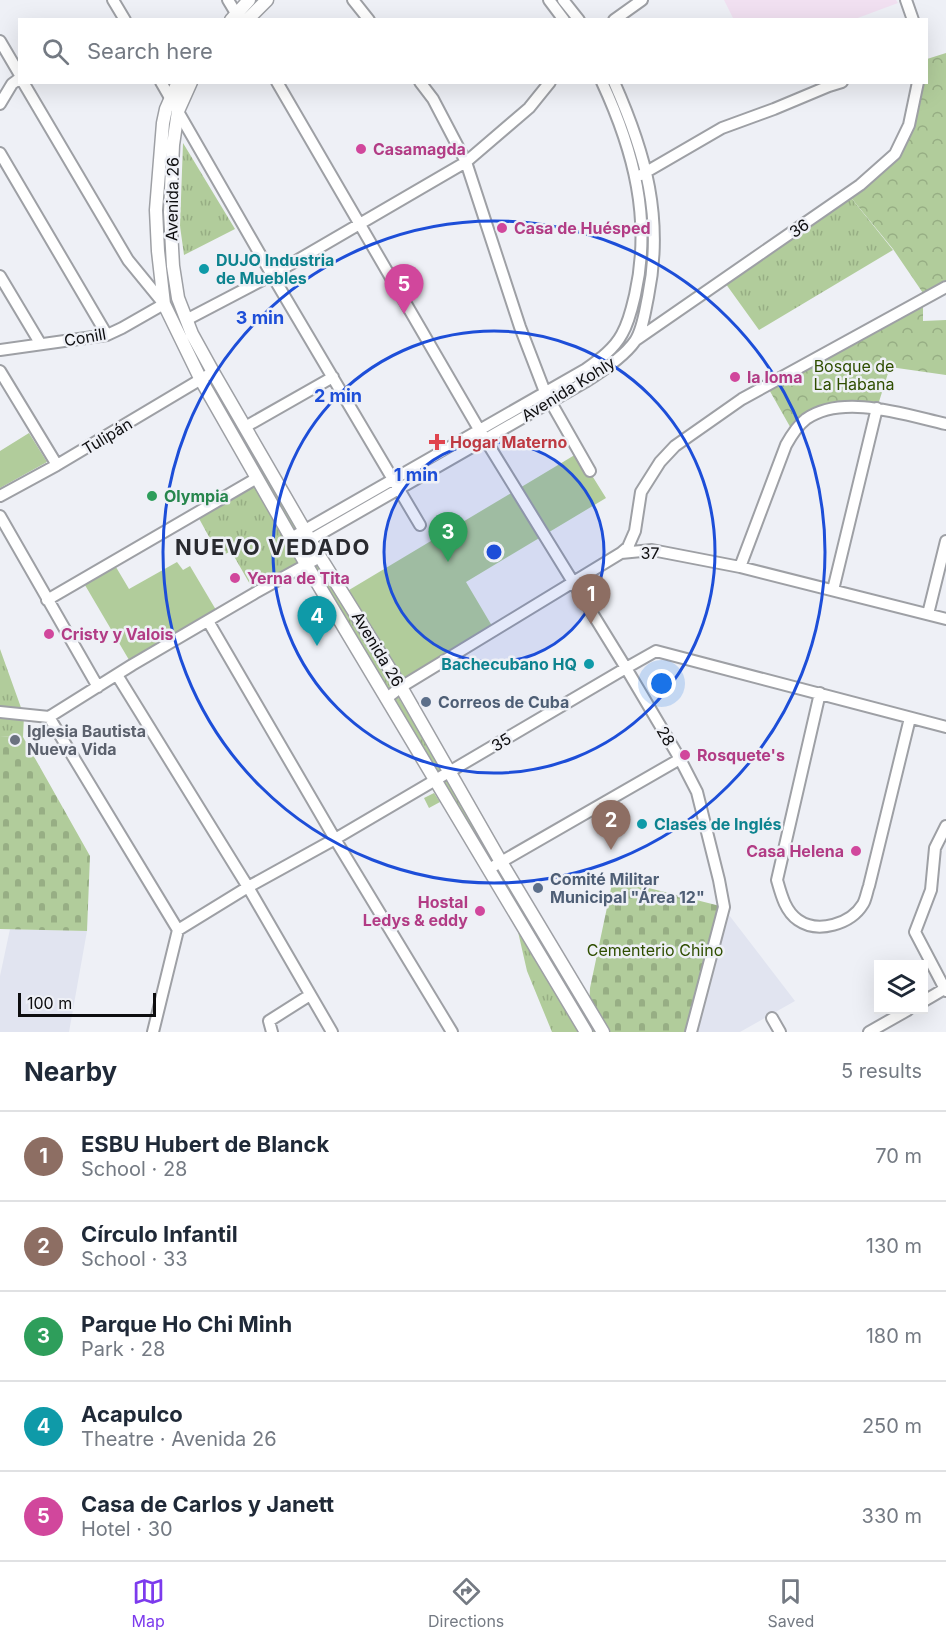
<!DOCTYPE html>
<html lang="en">
<head>
<meta charset="utf-8">
<style>
  :root { --surface:#fff; --page:#f6f6f7; --text:#1f2937; --muted:#747a83; --line:#e0e1e3; --accent:#7c3aed }
  body { margin:0; font-family:Inter,sans-serif; background:var(--page); color:var(--text) }
  .controls { position:absolute; right:18px; bottom:18px; display:grid; overflow:hidden; border-radius:0px; box-shadow:0 6px 24px #0002 }
  .controls button { width:54px; height:54px; display:grid; place-items:center; padding:0; border:0; border-bottom:2px solid var(--line); background:var(--surface); color:var(--text); font:30px sans-serif }
  .scale { position:absolute; left:18px; bottom:15px; width:138px; box-sizing:border-box; padding-left:6px; border:3px solid #0d0d0f; border-top:0; font-size:16px; line-height:21px; white-space:nowrap; color:#0d0d0f; -webkit-text-stroke:4px #eef0f6; paint-order:stroke }
  .you { position:absolute; left:662px; top:684px; width:21px; height:21px; margin:-15px; border:4px solid #fff; border-radius:50%; background:#1a73e8; box-shadow:0 0 0 9px #1a73e833 }
  .badge { display:grid; place-items:center; width:39px; height:39px; border-radius:50%; background:var(--accent); color:#fff; font-size:20px; font-weight:700 }
  .pin { position:absolute; translate:-50% -50px; filter:drop-shadow(0 2px 3px #0008) }
  .pin::after { content:''; position:absolute; top:32px; width:21px; height:18px; background:inherit; clip-path:polygon(0 0,100% 0,50% 100%) }
  .list { margin:0; padding:0; list-style:none }
  h2 { display:flex; justify-content:space-between; align-items:center; height:78px; margin:0; padding:0 24px; font-size:26px }
  h2 small { font-size:20px; font-weight:400; color:var(--muted) }
  .list li { display:grid; grid-template-columns:39px 1fr auto; gap:18px; align-items:center; box-sizing:border-box; height:90px; padding:0 24px; border-top:2px solid var(--line) }
  .list b { display:block; font-size:22px; white-space:nowrap }
  .list p { margin:0; font-size:20px; white-space:nowrap; color:var(--muted) }
  .list em { font-size:20px; font-style:normal; color:var(--muted) }
  .icon { flex:none; width:33px; height:33px; fill:none; stroke:currentColor; stroke-width:2; stroke-linecap:round; stroke-linejoin:round }
  .map { position:relative; flex:none; width:946px; height:1032px; overflow:hidden }
  .search { position:absolute; background:var(--surface); box-shadow:0 6px 24px #0002; left:18px; right:18px; top:18px; height:66px; display:flex; align-items:center; gap:15px; box-sizing:border-box; padding:0 21px; border-radius:0px; color:var(--muted); font-size:22px }
  .sheet { height:528px; background:var(--surface) }
  nav { display:flex; justify-content:space-around; align-items:center; box-sizing:border-box; height:84px; border-top:2px solid var(--line); background:var(--surface); font-size:16px; color:var(--muted) }
  nav a { display:grid; justify-items:center; gap:3px }
  nav .on { color:var(--accent) }
  .map>svg:first-child { display:block }
  .built { fill:#e1e4f0 }
  .education { fill:#f1e0f1 }
  .grass { fill:url(#grass-tufts) }
  .forest { fill:url(#forest-crowns) }
  .cemetery { fill:url(#cemetery-stones) }
  .green { fill:#b1cc9b }
  .lines { fill:none; stroke-linecap:round; stroke-linejoin:round }
  .minor-casing { stroke:#9ea0a5; stroke-width:14 }
  .major-casing { stroke:#9ea0a5; stroke-width:15 }
  .minor { stroke:#fff; stroke-width:10 }
  .major { stroke:#fff; stroke-width:12 }
  .ring { fill:none; stroke:#1d4ed8; stroke-width:3 }
  .hotel-dot { fill:#d1479c; stroke:#eef0f6; stroke-width:2 }
  .culture-dot { fill:#0f9aa8; stroke:#eef0f6; stroke-width:2 }
  .health-dot { fill:#e0444e; stroke:#eef0f6; stroke-width:2 }
  .leisure-dot { fill:#2e9e5b; stroke:#eef0f6; stroke-width:2 }
  .service-dot { fill:#5c6f8a; stroke:#eef0f6; stroke-width:2 }
  .worship-dot { fill:#6b7280; stroke:#eef0f6; stroke-width:2 }
  .labels { text-anchor:middle; dominant-baseline:central; stroke-width:5; stroke-linejoin:round; paint-order:stroke }
  .hotel-label { font-size:16px; font-weight:bold; fill:#b23c85; stroke:#eef0f6; text-anchor:start }
  .street-label { font-size:16px; fill:#0d0d0f; stroke:#eef0f6 }
  .culture-label { font-size:16px; font-weight:bold; fill:#0d838f; stroke:#eef0f6; text-anchor:start }
  .park-label { font-size:16px; fill:#2f4e00; stroke:#eef0f6 }
  .health-label { font-size:16px; font-weight:bold; fill:#be3a42; stroke:#eef0f6; text-anchor:start }
  .leisure-label { font-size:16px; font-weight:bold; fill:#27864d; stroke:#eef0f6; text-anchor:start }
  .service-label { font-size:16px; font-weight:bold; fill:#4e5e75; stroke:#eef0f6; text-anchor:start }
  .worship-label { font-size:16px; font-weight:bold; fill:#5b616d; stroke:#eef0f6; text-anchor:start }
  .district-label { font-size:22px; font-weight:bold; letter-spacing:1.5px; fill:#292a2f; stroke:#eef0f6 }
  .centre { fill:#1d4ed8; stroke:#eef0f6; stroke-width:3 }
  .ring-label { font-size:18px; text-anchor:middle; font-weight:bold; fill:#1d4ed8; stroke:#eef0f6; stroke-width:5; stroke-linejoin:round; paint-order:stroke }
</style>
</head>
<body>
<div class="map">
<svg width="946" height="1032" viewBox="0 0 946 1032">
  <defs>
    <pattern id="grass-tufts" width="24" height="20" patternUnits="userSpaceOnUse" patternTransform="scale(1.5)"><rect width="24" height="20" fill="#b1cc9b"/><path d="M3 7l-1-3M5 7V3M7 7l1-3M15 17l-1-3M17 17v-4M19 17l1-3" fill="none" stroke="#97ae84"/></pattern>
    <pattern id="forest-crowns" width="20" height="18" patternUnits="userSpaceOnUse" patternTransform="scale(1.5)"><rect width="20" height="18" fill="#b1cc9b"/><path d="M2 6a3 3 0 1 1 6 0M12 15a3 3 0 1 1 6 0" fill="none" stroke="#97ae84"/></pattern>
    <pattern id="cemetery-stones" width="16" height="16" patternUnits="userSpaceOnUse" patternTransform="scale(1.5)"><rect width="16" height="16" fill="#b1cc9b"/><path d="M2 7V4a2 2 0 0 1 4 0v3zM10 15v-3a2 2 0 0 1 4 0v3z" fill="#97ae84"/></pattern>
  </defs>
  <rect width="100%" height="100%" fill="#eef0f6"/>
  <path class="built" d="M729 915 795 1001 740 1032H696Z
    M10 929 87 931 69 1032H0V976Z"/>
  <path class="education" d="M724 0H896L898 3 855 19 734 20Z"/>
  <path class="grass" d="M172 108 173 109C167 147 164 186 165 225 165 250 169 275 172 299H168C158 235 161 171 172 108Z
    M183 143 235 229 184 255 180 226Z
    M848 194 893 250 759 330 723 280Z
    M211 380 297 528 294 530 208 381Z
    M257 478 306 564 255 593 231 551 220 557 196 513Z
    M317 563 393 689 390 691 313 565Z
    M0 649 24 716 23 737 0 736Z
    M397 695 443 772 439 774 393 698Z
    M447 778 495 861 491 863 443 780Z
    M498 868 596 1032H592L495 869Z
    M513 910 586 1032H552L527 971Z"/>
  <path class="forest" d="M946 53V286L925 296 893 249 848 194 895 154 918 83 926 82 927 59Z
    M923 302V321L946 320V375L890 367 877 408 825 411 793 432 767 386Z"/>
  <path class="cemetery" d="M0 736 23 737 90 856 87 931 0 929Z
    M613 879 724 907 690 1032H603L589 1008 590 988Z"/>
  <path class="green" d="M29 433 47 462 0 488V451Z
    M578 453 606 498 466 582 495 631 401 687 344 593Z
    M113 562 129 589 177 562 183 570 190 566 219 615 132 665 82 580Z
    M434 793 440 802 429 808 424 798Z"/>
  <g class="lines">
    <defs>
      <path id="minor" d="M113 0 125 20
        M228 0 240 20
        M353 0 369 20
        M549 0 564 20
        M563 0 579 20
        M906 0 913 20
        M614 20 642 0
        M0 41 20 75
        M161 82 272 275 420 525
        M277 82 480 431 626 668 680 759 697 792 719 880 724 907 691 1032
        M420 82 433 99 466 162 520 327 545 392 590 471
        M0 104 12 84 20 78
        M0 153 107 335
        M641 175 722 128 774 109 829 86 842 82
        M0 276 40 343
        M186 320 272 275 466 162 529 108 550 82
        M636 340 860 185 895 154 909 125 918 82
        M0 350 107 335 122 328 164 304 128 260 23 82
        M0 371 57 465
        M245 427 333 377
        M0 496 57 465 213 372
        M0 516 98 687
        M291 538 586 369C600 359 614 349 622 334 629 322 632 308 635 295 652 220 634 151 602 82
        M296 548 585 382C601 372 624 357 635 341 643 329 645 311 648 297 664 219 646 154 614 82
        M621 553 628 547 635 531 641 492 660 462 675 446 742 399 946 287
        M740 567 786 445C791 436 797 426 806 419 843 393 906 415 946 424
        M833 590 877 408
        M47 600 257 478
        M928 614 946 541
        M208 621 335 839 452 1032
        M117 675 248 887 332 1032
        M820 693 777 880C781 894 785 911 798 920 818 934 851 924 863 904 866 899 867 891 869 886L910 718
        M387 698 401 687 621 553 652 550 740 567 946 619
        M0 712 49 717 132 665 255 593 320 557
        M49 717 178 930
        M946 826 935 848 931 890 915 932 946 991
        M494 866 680 759
        M924 1001 946 988
        M772 1018 780 1032
        M153 1032 178 930 248 887 335 839 626 668 656 651 946 727
        M272 1032 269 1021 310 995
        M869 1032 908 1010"/>
      <path id="major" d="M231 20 249 0
        M247 20 267 0
        M178 82 166 109 163 123 156 210 158 251 164 304 201 380 306 564 586 1032
        M191 82 178 111 173 145 170 212 173 266 178 298 192 334 213 372 320 557 401 687 501 862 603 1032"/>
    </defs>
    <use href="#minor" class="minor-casing"/>
    <use href="#major" class="major-casing"/>
    <use href="#minor" class="minor"/>
    <use href="#major" class="major"/>
  </g>
  <circle cx="494" cy="552" r="110" fill="#1d4ed8" fill-opacity=".12"/>
  <g class="ring">
    <circle cx="494" cy="552" r="110"/>
    <circle cx="494" cy="552" r="221"/>
    <circle cx="494" cy="552" r="331"/>
  </g>
  <g class="hotel-dot">
    <circle cx="361" cy="149" r="6"/>
    <circle cx="502" cy="228" r="6"/>
    <circle cx="735" cy="377" r="6"/>
    <circle cx="235" cy="578" r="6"/>
    <circle cx="49" cy="634" r="6"/>
    <circle cx="685" cy="755" r="6"/>
    <circle cx="856" cy="851" r="6"/>
    <circle cx="480" cy="911" r="6"/>
  </g>
  <g class="culture-dot">
    <circle cx="204" cy="269" r="6"/>
    <circle cx="589" cy="664" r="6"/>
    <circle cx="642" cy="824" r="6"/>
  </g>
  <path class="health-dot" d="M434 433h6v6h6v6h-6v6h-6v-6h-6v-6h6z"/>
  <circle class="leisure-dot" cx="152" cy="496" r="6"/>
  <g class="service-dot">
    <circle cx="426" cy="702" r="6"/>
    <circle cx="538" cy="888" r="6"/>
  </g>
  <circle class="worship-dot" cx="15" cy="740" r="6"/>
  <g class="labels">
    <g class="hotel-label">
      <text x="373" y="149">Casamagda</text>
      <text x="514" y="228">Casa de Huésped</text>
      <text x="747" y="377">la loma</text>
      <text x="247" y="578">Yerna de Tita</text>
      <text x="61" y="634">Cristy y Valois</text>
      <text x="697" y="755">Rosquete's</text>
      <text x="844" y="851" text-anchor="end">Casa Helena</text>
      <text x="468" y="902" text-anchor="end">Hostal<tspan x="468" dy="18">Ledys &amp; eddy</tspan></text>
    </g>
    <g class="street-label">
      <text transform="translate(172 199) rotate(-89)">Avenida 26</text>
      <text transform="translate(799 228) rotate(-34)">36</text>
      <text transform="translate(85 337) rotate(-10)">Conill</text>
      <text transform="translate(568 389) rotate(-32)">Avenida Kohly</text>
      <text transform="translate(107 436) rotate(-31)">Tulipán</text>
      <text transform="translate(650 553) rotate(1)">37</text>
      <text transform="translate(378 649) rotate(59)">Avenida 26</text>
      <text transform="translate(666 736) rotate(60)">28</text>
      <text transform="translate(501 742) rotate(-31)">35</text>
    </g>
    <g class="culture-label">
      <text x="216" y="260">DUJO Industria<tspan x="216" dy="18">de Muebles</tspan></text>
      <text x="577" y="664" text-anchor="end">Bachecubano HQ</text>
      <text x="654" y="824">Clases de Inglés</text>
    </g>
    <g class="park-label">
      <text x="854" y="366">Bosque de<tspan x="854" dy="18">La Habana</tspan></text>
      <text x="655" y="950">Cementerio Chino</text>
    </g>
    <g class="health-label">
      <text x="450" y="442">Hogar Materno</text>
    </g>
    <g class="leisure-label">
      <text x="164" y="496">Olympia</text>
    </g>
    <g class="service-label">
      <text x="438" y="702">Correos de Cuba</text>
      <text x="550" y="879">Comité Militar<tspan x="550" dy="18">Municipal "Área 12"</tspan></text>
    </g>
    <g class="worship-label">
      <text x="27" y="731">Iglesia Bautista<tspan x="27" dy="18">Nueva Vida</tspan></text>
    </g>
    <g class="district-label">
      <text x="273" y="547">NUEVO VEDADO</text>
    </g>
  </g>
  <circle cx="494" cy="552" r="9" class="centre"/>
  <g class="ring-label">
    <text x="260" y="324">3 min</text>
    <text x="338" y="402">2 min</text>
    <text x="416" y="481">1 min</text>
  </g>
</svg>
<div class="controls">
<button><svg class="icon" aria-label="layers" viewBox="0 0 24 24"><path d="M12 4l9 5-9 5-9-5zM3 14l9 5 9-5"/></svg></button>
</div>
<div class="scale">100 m</div>
<div class="you"></div>
<div class="pin badge" style="left:591px;top:624px;background:#8d6e63">1</div>
<div class="pin badge" style="left:611px;top:850px;background:#8d6e63">2</div>
<div class="pin badge" style="left:448px;top:562px;background:#2e9e5b">3</div>
<div class="pin badge" style="left:317px;top:646px;background:#0f9aa8">4</div>
<div class="pin badge" style="left:404px;top:314px;background:#d1479c">5</div>
<div class="search"><svg class="icon" aria-label="search" viewBox="0 0 24 24"><circle cx="10" cy="10" r="6"/><path d="M15 15l6 6"/></svg>Search here</div>
</div>
<section class="sheet">
<h2>Nearby<small>5 results</small></h2>
<ul class="list">
<li><span class="badge" style="background:#8d6e63">1</span><div><b>ESBU Hubert de Blanck</b><p>School · 28</p></div><em>70 m</em></li>
<li><span class="badge" style="background:#8d6e63">2</span><div><b>Círculo Infantil</b><p>School · 33</p></div><em>130 m</em></li>
<li><span class="badge" style="background:#2e9e5b">3</span><div><b>Parque Ho Chi Minh</b><p>Park · 28</p></div><em>180 m</em></li>
<li><span class="badge" style="background:#0f9aa8">4</span><div><b>Acapulco</b><p>Theatre · Avenida 26</p></div><em>250 m</em></li>
<li><span class="badge" style="background:#d1479c">5</span><div><b>Casa de Carlos y Janett</b><p>Hotel · 30</p></div><em>330 m</em></li>
</ul>
</section>
<nav>
<a class="on"><svg class="icon" aria-label="map" viewBox="0 0 24 24"><path d="M3 6l6-2 6 2 6-2v14l-6 2-6-2-6 2zM9 4v14M15 6v14"/></svg>Map</a>
<a><svg class="icon" aria-label="directions" viewBox="0 0 24 24"><path d="M12 3l9 9-9 9-9-9zM9 14v-3h6M13 9l2 2-2 2"/></svg>Directions</a>
<a><svg class="icon" aria-label="saved" viewBox="0 0 24 24"><path d="M7 4h10v16l-5-4-5 4z"/></svg>Saved</a>
</nav>
</body>
</html>
